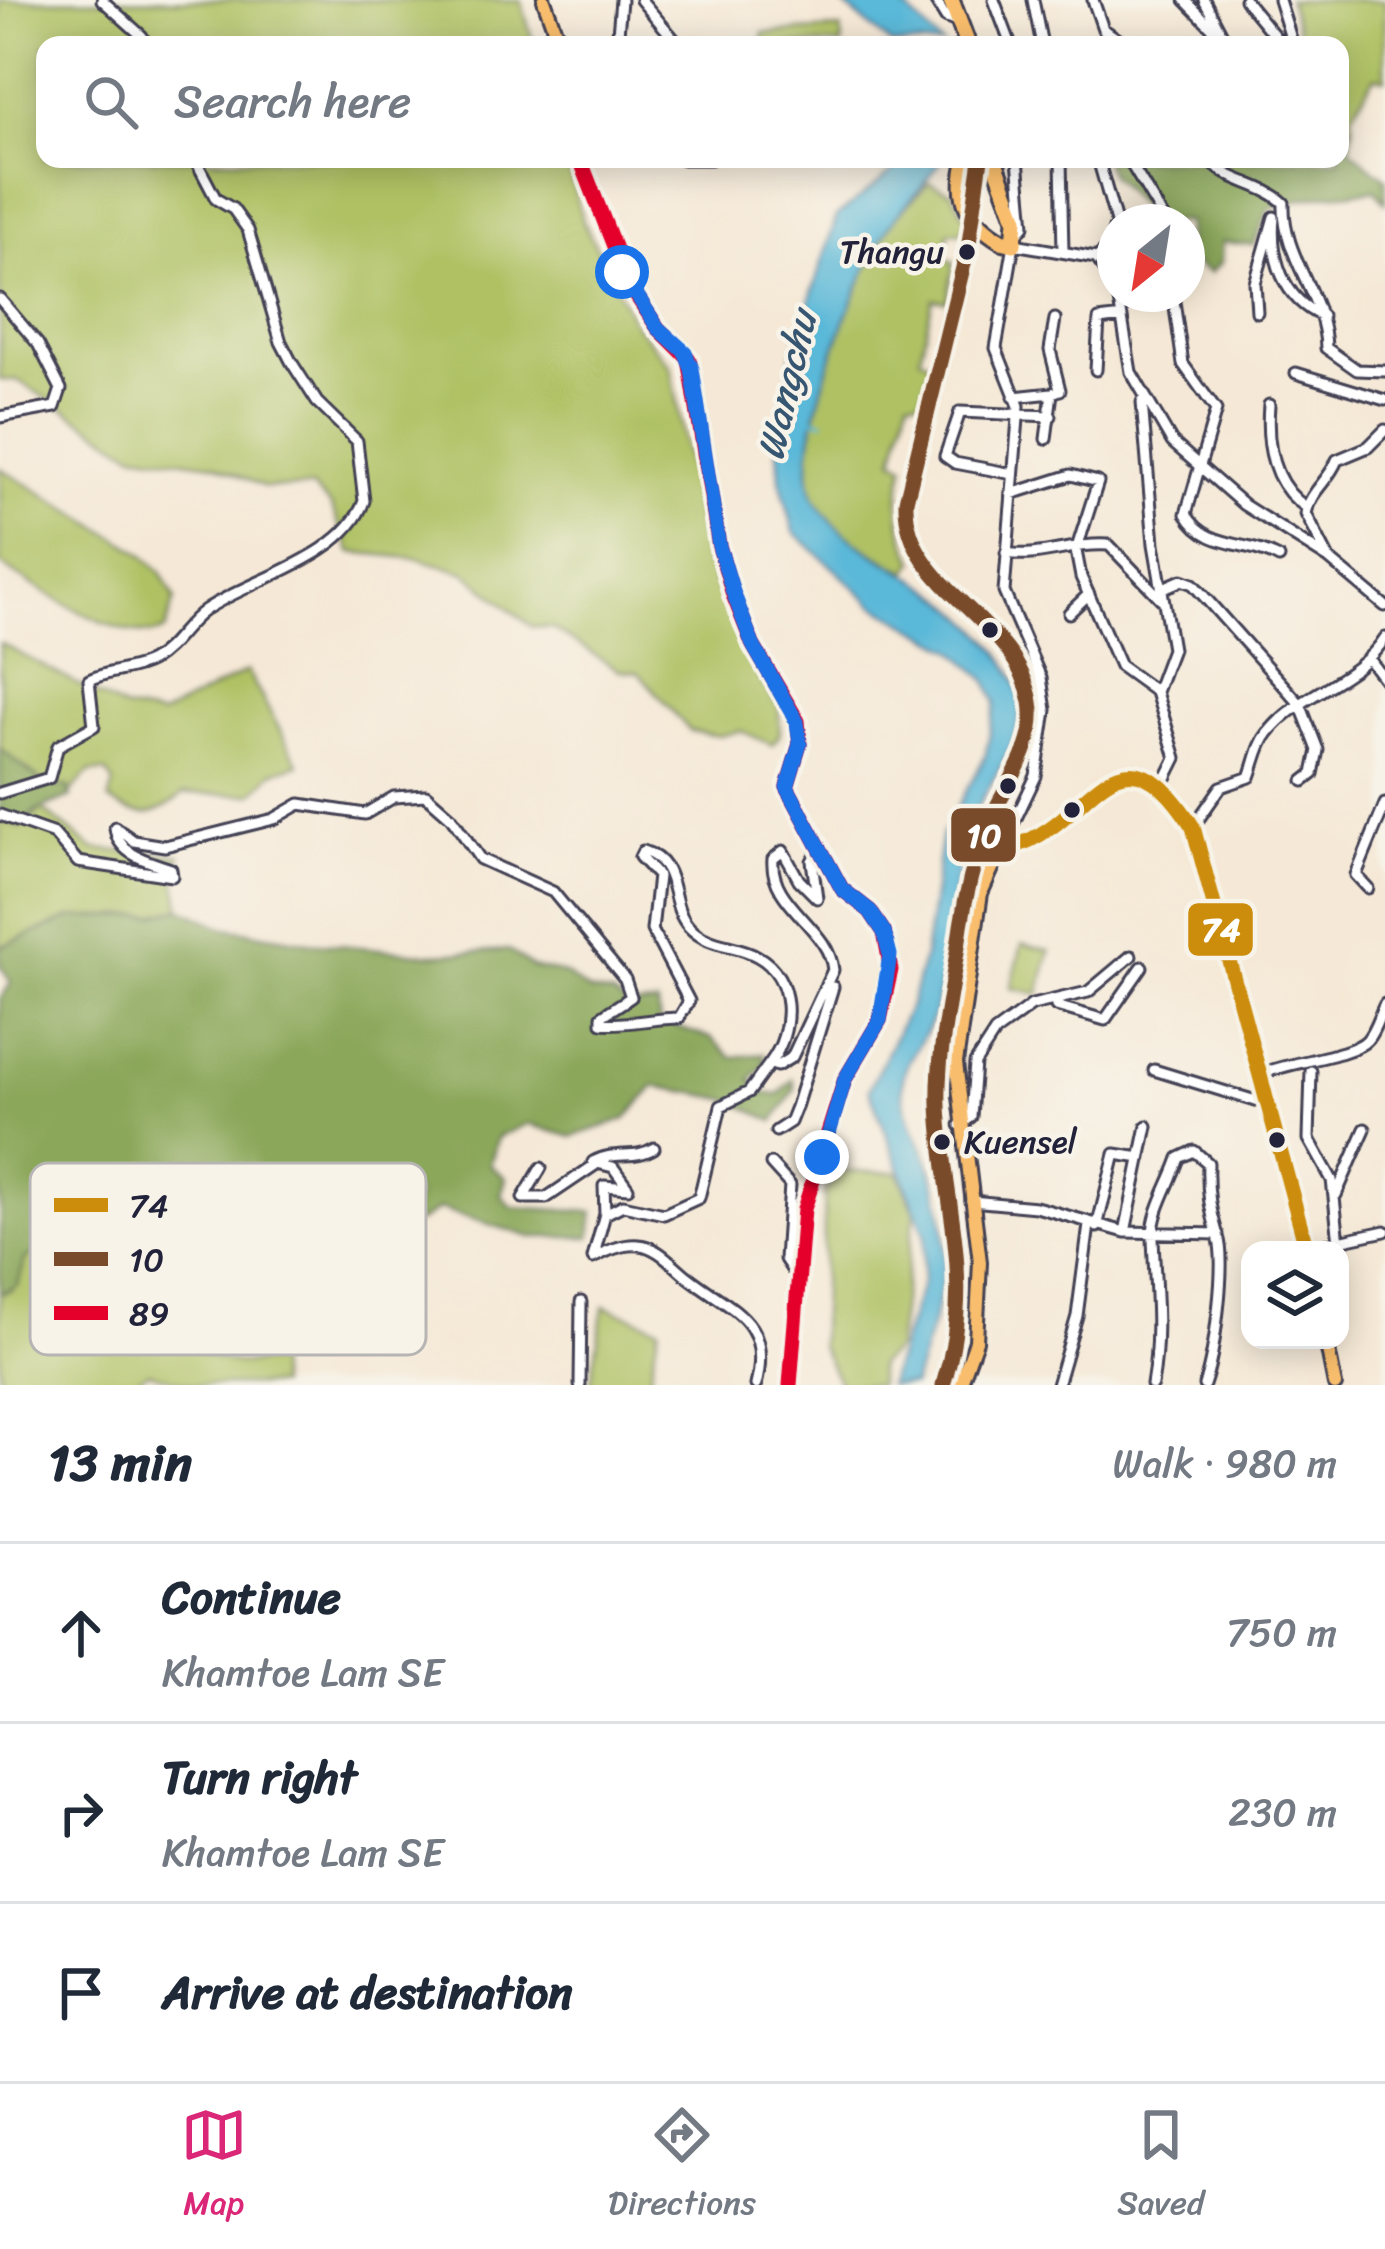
<!DOCTYPE html>
<html lang="en">
<head>
<meta charset="utf-8">
<style>
  :root { --surface:#fff; --page:#f6f6f7; --text:#1f2937; --muted:#747a83; --line:#e0e1e3; --accent:#db2777 }
  body { margin:0; font-family:Sriracha,sans-serif; background:var(--page); color:var(--text) }
  .controls { position:absolute; right:36px; bottom:36px; display:grid; overflow:hidden; border-radius:24px; box-shadow:0 6px 30px #0003 }
  .controls button { width:108px; height:108px; display:grid; place-items:center; padding:0; border:0; border-bottom:3px solid var(--line); background:var(--surface); color:var(--text); font:60px sans-serif }
  .compass { position:absolute; left:1097px; top:204px; width:108px; height:108px; border-radius:50%; background:var(--surface); box-shadow:0 6px 30px #0003; rotate:210deg }
  .stop { position:absolute; width:36px; height:36px; margin:-27px; border:9px solid #1a73e8; border-radius:50%; background:#fff }
  .stop.end { background:#1a73e8; border-color:#fff; box-shadow:0 3px 12px #0008 }
  .list { margin:0; padding:0; list-style:none }
  h2 { display:flex; justify-content:space-between; align-items:center; height:156px; margin:0; padding:0 48px; font-size:51px }
  h2 small { font-size:39px; font-weight:400; color:var(--muted) }
  .list li { display:grid; grid-template-columns:78px 1fr auto; gap:36px; align-items:center; box-sizing:border-box; height:180px; padding:0 48px; border-top:3px solid var(--line) }
  .list b { display:block; font-size:45px; white-space:nowrap }
  .list p { margin:0; font-size:39px; white-space:nowrap; color:var(--muted) }
  .list em { font-size:39px; font-style:normal; color:var(--muted) }
  .icon { flex:none; width:66px; height:66px; fill:none; stroke:currentColor; stroke-width:2; stroke-linecap:round; stroke-linejoin:round }
  .map { position:relative; flex:none; width:1385px; height:1385px; overflow:hidden }
  .search { position:absolute; background:var(--surface); box-shadow:0 6px 30px #0003; left:36px; right:36px; top:36px; height:132px; display:flex; align-items:center; gap:30px; box-sizing:border-box; padding:0 42px; border-radius:24px; color:var(--muted); font-size:45px }
  .sheet { height:696px; background:var(--surface) }
  nav { display:flex; justify-content:space-around; align-items:center; box-sizing:border-box; height:168px; border-top:3px solid var(--line); background:var(--surface); font-size:33px; color:var(--muted) }
  nav a { display:grid; justify-items:center; gap:6px }
  nav .on { color:var(--accent) }
  .map>svg:first-child { display:block }
  .green { fill:#afc164; stroke:#687250; stroke-width:3 }
  .forest { fill:#8ba75a; stroke:#56644a; stroke-width:3 }
  .water { fill:#5ab8d8; stroke:#3e6d8a; stroke-width:3 }
  .lines { fill:none; stroke-linecap:round; stroke-linejoin:round }
  .stream { stroke:#5ab8d8; stroke-width:3 }
  .minor-casing { stroke:#424052; stroke-width:15 }
  .major-casing { stroke:#424052; stroke-width:18 }
  .highway-casing { stroke:#424052; stroke-width:21 }
  .minor { stroke:#fff; stroke-width:9 }
  .major { stroke:#f9be6d; stroke-width:12 }
  .highway { stroke:#f9be6d; stroke-width:15 }
  .highway-bridge-casing { stroke:#424052; stroke-width:21; stroke-linecap:butt }
  .highway-bridge { stroke:#f9be6d; stroke-width:15 }
  .bus-1-casing { stroke:#f7f3e8; stroke-width:24 }
  .bus-2-casing { stroke:#f7f3e8; stroke-width:24 }
  .bus-3-casing { stroke:#f7f3e8; stroke-width:24 }
  .bus-1 { stroke:#cc8c0c; stroke-width:15 }
  .bus-2 { stroke:#7a4b2a; stroke-width:15 }
  .bus-3 { stroke:#e4002b; stroke-width:15 }
  .route { stroke:#1a73e8; stroke-width:15 }
  .bus-dot { fill:#22223b; stroke:#f7f3e8; stroke-width:4.5 }
  .labels { text-anchor:middle; dominant-baseline:central; stroke-width:9; stroke-linejoin:round; paint-order:stroke }
  .bus-label { font-size:33px; fill:#22223b; stroke:#f7f3e8; text-anchor:end }
  .water-label { font-size:39px; font-style:italic; fill:#365672; stroke:#f7f3e8 }
  .key { fill:#f7f3e8; stroke:#b7b4b4; stroke-width:3 }
  .key-label { font-size:33px; fill:#22223b }
  .line-badge { stroke:#f7f3e8; stroke-width:4.5 }
  .badge-label { font-size:33px; text-anchor:middle; font-weight:bold; fill:#fff }
</style>
</head>
<body>
<div class="map">
<svg width="1385" height="1385" viewBox="0 0 1385 1385">
  <rect width="100%" height="100%" fill="#f7f3e8"/>
  <filter id="ink" filterUnits="userSpaceOnUse"><feTurbulence type="fractalNoise" baseFrequency=".00833" numOctaves="2"/><feDisplacementMap in="SourceGraphic" scale="24" xChannelSelector="R" yChannelSelector="G"/><feConvolveMatrix kernelMatrix="1 2 1 2 8 2 1 2 1" color-interpolation-filters="sRGB"/></filter>
  <filter id="wash" filterUnits="userSpaceOnUse"><feTurbulence type="fractalNoise" baseFrequency=".004" numOctaves="4" result="noise"/><feDisplacementMap in="SourceGraphic" scale="48" xChannelSelector="R" yChannelSelector="G"/><feGaussianBlur stdDeviation="2.7" result="paint"/><feColorMatrix in="noise" values="0 0 0 0 0 0 0 0 0 0 0 0 0 0 0 0 0 1.4 0 .05"/><feComposite in="paint" operator="in"/></filter>
  <g filter="url(#wash)">
    <rect width="100%" height="100%" fill="#f5e8d6"/>
    <path class="green" d="M0 0H521L534 45H45V159H566L583 221 634 323 671 366 705 558 746 658 779 707 780 734 773 745 741 731 719 736 690 731 638 672 619 670 552 628 531 626 466 573 420 559 351 552 331 506 312 488 264 487 213 464 133 453 17 380H0Z
      M1288 0H1385V79L1375 76 1352 114 1353 126 1340 127V45H1302Z
      M841 29 842 45H764L763 33Z
      M929 182 952 192 966 219 962 232H949L943 258 954 262 947 301 933 299 920 357 931 362 921 400 909 399 894 459 905 465C896 503 897 526 915 561L907 572C875 554 829 532 813 497 790 445 859 269 891 224 902 209 917 196 929 182Z
      M0 468 137 550 161 572 175 599 165 630C130 650 32 585 0 564Z
      M0 643 124 709 161 716 247 671 299 764 273 772 253 794H183C158 817 139 821 109 800L114 783 106 772H90L71 792 67 787 45 784 0 749Z
      M42 809 93 849 180 855 176 882 181 908 154 915 71 918 0 947V818L23 826Z
      M1022 944 1050 951 1039 994 1011 988Z
      M840 1171 898 1172 915 1211 896 1349 878 1365V1385H840L820 1345 825 1191Z
      M38 1251 131 1260 197 1286 224 1277 215 1315 191 1311 187 1344C214 1363 244 1367 276 1360L278 1385H194L148 1372 127 1385H0V1294L12 1290 25 1260Z
      M604 1306 659 1327 648 1385H590Z"/>
    <path class="forest" d="M1353 126 1350 149 1385 178V202L1375 190C1336 194 1306 193 1269 210L1254 245 1222 242 1221 262 1210 273 1187 260V222H1156L1111 176 1103 159H1340V127Z
      M0 749 45 784 67 787 71 797 34 812 20 828 0 818Z
      M181 908 222 927 309 942 432 954 509 950 532 967 565 974 589 991 613 995 628 1006 657 1004 660 1022 711 1038 732 1057 764 1054V1065L751 1080 763 1093 778 1095 793 1080 795 1089 774 1121 726 1099 655 1086 626 1119 572 1137 527 1124 498 1137 490 1165 506 1178 501 1195 512 1207 594 1212 591 1237H531L439 1209 418 1223 411 1218 417 1193 401 1181 383 1190 348 1177 344 1193 350 1213C310 1268 276 1227 245 1256L250 1271 279 1280 277 1290 262 1291 225 1277 197 1286 131 1260 38 1251 25 1260 18 1285 0 1294V999L11 983 0 965V947L71 918 154 915Z"/>
    <path class="water" d="M838 0H898L942 45H892Z
      M908 159H942C927 186 902 204 887 230 857 280 784 453 818 504 848 549 907 568 948 601 975 623 1011 657 1019 693 1029 737 989 780 973 818 949 880 952 950 934 1014 928 1036 906 1056 903 1079 899 1111 924 1144 933 1173 959 1260 938 1305 913 1385H888L922 1282 925 1234 869 1089 911 1003 924 956 942 835 985 757 996 703 987 681 954 650 874 605 794 532 780 480 777 433 794 349 837 216Z"/>
    <g class="lines">
      <path class="stream" d="M808 417 824 421"/>
    </g>
  </g>
  <g filter="url(#ink)">
    <g class="lines">
      <defs>
        <path id="minor" d="M102 0 142 36 145 45
          M641 0 679 45
          M935 0 946 18 960 23
          M994 0 1011 45
          M1033 0 1042 45
          M1093 0 1103 29 1126 45
          M1185 0 1229 45
          M1204 0 1225 40
          M1245 0 1282 45
          M1279 0 1293 45
          M617 45 621 0
          M683 159H711
          M1061 159 1063 252
          M1098 159 1116 222
          M1128 159 1166 222
          M1209 159C1226 182 1261 182 1284 203 1282 257 1325 296 1326 348L1357 370 1385 371
          M1017 234 1024 226 1018 159
          M1096 258 1109 248 1115 226
          M1118 294 1131 372 1172 442 1244 505 1329 559 1385 606
          M1173 294 1183 364 1216 410 1186 514C1207 550 1247 540 1279 558
          M0 299 38 344 61 389 55 407 0 417
          M1257 312 1255 283 1274 217C1270 258 1283 299 1322 316
          M1096 370 1099 320 1122 317
          M1296 373 1385 400
          M1052 393 1060 390 1050 350 1055 319
          M1014 397 1052 393
          M1142 402 1154 544 1172 649 1156 692 1176 758 1162 786
          M1269 405C1266 443 1272 485 1306 507
          M1046 439 1052 393
          M1013 474 955 463 945 456 960 412 1051 416
          M1011 494 1071 475 1098 482 1076 551 1081 577 1120 666 1156 692
          M1006 553C1041 559 1074 542 1109 545L1161 599
          M1329 559 1306 514C1309 492 1329 481 1337 460L1368 447 1385 430
          M1161 589 1182 580 1193 584 1300 704 1318 750 1313 774 1304 781
          M1069 613 1089 594
          M1370 660 1385 680
          M0 793 49 778 58 746 94 726 89 680C108 670 133 671 151 661 175 647 184 625 205 610 250 579 344 558 364 501L357 441 317 402 292 363 281 342 248 230 233 209 216 199 195 159
          M0 815 54 834 78 862 172 876 171 869C148 861 117 855 115 827L134 841 165 846 274 819 300 804 365 814 394 797 426 795 451 817 480 859 553 892 625 979 631 997 602 1016V1023C617 1026 656 1018 679 1018L689 1001 652 930 658 876 640 857 643 851C682 863 667 903 689 927 709 948 734 943 757 956 796 977 794 1032 770 1063L777 1066 792 1057 833 970C829 927 769 905 773 859L783 851 799 880 817 898 812 861 821 847
          M1193 827 1221 787 1250 777C1256 762 1258 745 1268 733 1300 692 1357 682 1385 638
          M1007 837 1036 776 1046 710 1041 678 1004 592 1019 406 996 348 1014 244 1096 258 1115 282
          M1368 888 1356 875 1385 804
          M1056 1006 1105 1020 1142 967
          M1154 1070 1269 1105
          M1311 1071 1309 1139 1332 1180 1339 1242
          M1262 1074C1286 1062 1353 1056 1367 1040 1375 1031 1379 1015 1385 1004
          M960 1125 971 1117 975 1063 995 1032 1032 1005 1088 992 1131 956
          M776 1131 790 1122 796 1107 833 987
          M654 1148C635 1160 614 1150 593 1162L613 1167 628 1188 604 1186 605 1214 593 1258C606 1251 623 1243 639 1245 657 1246 673 1265 687 1276 730 1310 773 1319 756 1385
          M771 1164 790 1185 785 1259 797 1277
          M541 1168 523 1198H546L595 1165
          M1336 1195 1365 1129
          M971 1201 1036 1207 1125 1232 1218 1234
          M605 1214 623 1205 664 1214 699 1198 721 1106 749 1092 770 1063
          M1097 1227 1115 1154 1141 1158
          M1125 1232 1147 1126
          M1307 1248 1385 1231
          M580 1385 581 1302
          M1057 1385 1077 1316 1089 1225
          M1152 1385C1161 1333 1155 1289 1153 1238 1152 1211 1171 1183 1179 1158L1194 1151 1208 1163C1207 1192 1210 1209 1218 1236 1227 1263 1214 1357 1204 1385"/>
        <path id="major" d="M544 0 560 45
          M580 159 629 285 658 328 689 359 719 546 733 595 753 645 798 721 800 744 787 787 842 889 870 911 884 932 891 970 880 1020 845 1079 804 1209 790 1385
          M1012 847C1093 825 1116 706 1193 827L1307 1250
          M1326 1340 1335 1385
          M960 1385 976 1341 980 1262 956 1063 981 893 1003 844"/>
        <path id="highway" d="M951 0 968 45
          M994 159 1016 219 1014 244 1002 241
          M999 823 1005 837
          M943 1385C976 1281 944 1209 939 1106 937 1047 953 985 961 926 966 892 974 861 986 829 1002 789 1039 748 1031 702 1016 616 903 589 906 501L969 243 981 159"/>
      </defs>
      <use href="#minor" class="minor-casing"/>
      <use href="#major" class="major-casing"/>
      <use href="#highway" class="highway-casing"/>
      <use href="#minor" class="minor"/>
      <use href="#major" class="major"/>
      <use href="#highway" class="highway"/>
      <defs>
        <path id="highway-bridge" d="M967 159C956 198 968 221 1002 241"/>
      </defs>
      <use href="#highway-bridge" class="highway-bridge-casing"/>
      <use href="#highway-bridge" class="highway-bridge"/>
      <defs>
        <path id="bus-1" d="M1012 847C1093 825 1116 706 1193 827L1307 1250"/>
        <path id="bus-2" d="M943 1385C976 1281 944 1209 939 1106 937 1047 953 985 961 926 966 892 974 861 986 829 1002 789 1039 748 1031 702 1016 616 903 589 906 501L969 243 981 159"/>
        <path id="bus-3" d="M580 159 629 285 658 328 689 359 719 546 733 595 753 645 798 721 800 744 787 787 842 889 870 911 884 932 891 970 880 1020 845 1079 804 1209 790 1385"/>
      </defs>
      <use href="#bus-1" class="bus-1-casing"/>
      <use href="#bus-2" class="bus-2-casing"/>
      <use href="#bus-3" class="bus-3-casing"/>
      <use href="#bus-1" class="bus-1"/>
      <use href="#bus-2" class="bus-2"/>
      <use href="#bus-3" class="bus-3"/>
    </g>
  </g>
  <g class="lines" filter="url(#ink)">
    <path class="route" d="M622 272 658 328 685 352 692 369 719 546 733 592 753 645 797 722 800 744 787 787 842 889 870 911 884 932 890 955 880 1020 845 1079 822 1157"/>
  </g>
  <g class="bus-dot">
    <circle cx="967" cy="252" r="10"/>
    <circle cx="990" cy="630" r="10"/>
    <circle cx="1008" cy="786" r="10"/>
    <circle cx="1072" cy="810" r="10"/>
    <circle cx="1277" cy="1140" r="10"/>
    <circle cx="942" cy="1142" r="10"/>
  </g>
  <g class="labels">
    <g class="bus-label">
      <text x="944" y="252">Thangu</text>
      <text x="964" y="1142" text-anchor="start">Kuensel</text>
    </g>
    <g class="water-label">
      <text transform="translate(786 385) rotate(-77)">Wangchu</text>
    </g>
  </g>
  <rect x="30" y="1163" width="396" height="192" rx="18" class="key"/>
  <rect x="54" y="1198" width="54" height="14" fill="#cc8c0c"/>
  <rect x="54" y="1252" width="54" height="14" fill="#7a4b2a"/>
  <rect x="54" y="1306" width="54" height="14" fill="#e4002b"/>
  <g class="key-label">
    <text x="129" y="1217">74</text>
    <text x="129" y="1271">10</text>
    <text x="129" y="1325">89</text>
  </g>
  <g class="line-badge">
    <rect x="949" y="806" width="69" height="58" rx="12" fill="#7a4b2a"/>
    <rect x="1186" y="901" width="69" height="57" rx="12" fill="#cc8c0c"/>
  </g>
  <g class="badge-label">
    <text x="984" y="847">10</text>
    <text x="1221" y="941">74</text>
  </g>
</svg>
<div class="controls">
<button><svg class="icon" aria-label="layers" viewBox="0 0 24 24"><path d="M12 4l9 5-9 5-9-5zM3 14l9 5 9-5"/></svg></button>
</div>
<svg class="compass" viewBox="-18 -18 36 36"><path d="M0-13l5 13h-10z" fill="#e53935"/><path d="M0 13l5-13h-10z" fill="#747a83"/></svg>
<div class="stop" style="left:622px;top:272px"></div>
<div class="stop end" style="left:822px;top:1157px"></div>
<div class="search"><svg class="icon" aria-label="search" viewBox="0 0 24 24"><circle cx="10" cy="10" r="6"/><path d="M15 15l6 6"/></svg>Search here</div>
</div>
<section class="sheet">
<h2>13 min<small>Walk · 980 m</small></h2>
<ul class="list">
<li><svg class="icon" aria-label="ahead" viewBox="0 0 24 24"><path d="M12 20V5M6 11l6-6 6 6"/></svg><div><b>Continue</b><p>Khamtoe Lam SE</p></div><em>750 m</em></li>
<li><svg class="icon" aria-label="right" viewBox="0 0 24 24"><path d="M7 20v-9h11M14 6l5 5-5 5"/></svg><div><b>Turn right</b><p>Khamtoe Lam SE</p></div><em>230 m</em></li>
<li><svg class="icon" aria-label="arrive" viewBox="0 0 24 24"><path d="M6 21V4h12l-3 4 3 4H6"/></svg><div><b>Arrive at destination</b></div></li>
</ul>
</section>
<nav>
<a class="on"><svg class="icon" aria-label="map" viewBox="0 0 24 24"><path d="M3 6l6-2 6 2 6-2v14l-6 2-6-2-6 2zM9 4v14M15 6v14"/></svg>Map</a>
<a><svg class="icon" aria-label="directions" viewBox="0 0 24 24"><path d="M12 3l9 9-9 9-9-9zM9 14v-3h6M13 9l2 2-2 2"/></svg>Directions</a>
<a><svg class="icon" aria-label="saved" viewBox="0 0 24 24"><path d="M7 4h10v16l-5-4-5 4z"/></svg>Saved</a>
</nav>
</body>
</html>
